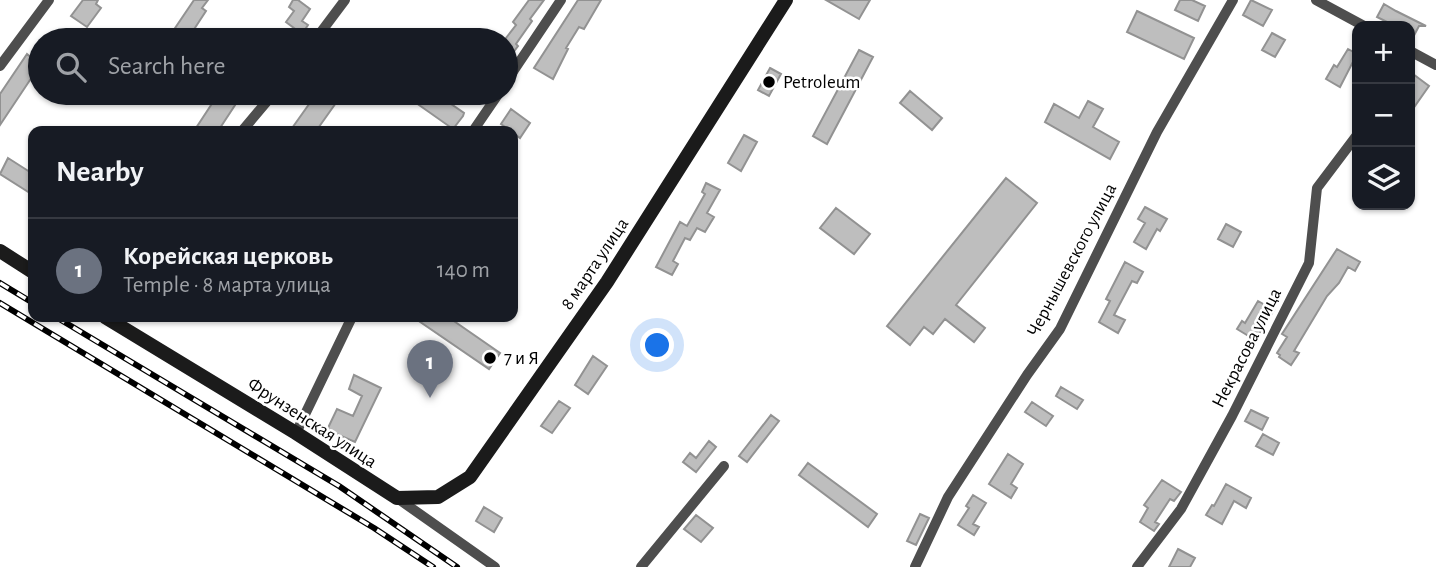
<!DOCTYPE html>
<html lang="en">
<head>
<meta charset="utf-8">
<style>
  :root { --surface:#171b24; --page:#242831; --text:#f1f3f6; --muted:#9ea1a6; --line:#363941; --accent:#ea580c }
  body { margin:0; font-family:"Alegreya Sans",sans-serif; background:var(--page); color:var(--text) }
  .controls { position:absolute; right:21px; top:21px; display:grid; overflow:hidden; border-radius:14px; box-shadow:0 2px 5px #0004 }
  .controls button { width:63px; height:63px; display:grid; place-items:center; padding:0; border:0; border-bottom:2px solid var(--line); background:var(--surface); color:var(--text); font:35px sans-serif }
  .you { position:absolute; left:658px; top:346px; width:24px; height:24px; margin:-18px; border:5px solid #fff; border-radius:50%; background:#1a73e8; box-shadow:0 0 0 10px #1a73e833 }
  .badge { display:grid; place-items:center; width:46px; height:46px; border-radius:50%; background:var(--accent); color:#fff; font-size:23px; font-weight:700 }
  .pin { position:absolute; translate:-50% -58px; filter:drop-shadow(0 2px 4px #0008) }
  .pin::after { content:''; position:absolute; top:37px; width:24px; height:21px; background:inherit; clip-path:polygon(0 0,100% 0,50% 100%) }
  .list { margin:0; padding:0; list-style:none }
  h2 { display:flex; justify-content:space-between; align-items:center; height:91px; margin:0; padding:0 28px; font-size:30px }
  h2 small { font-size:23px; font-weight:400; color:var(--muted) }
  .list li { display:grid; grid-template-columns:46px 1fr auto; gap:21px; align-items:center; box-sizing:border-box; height:105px; padding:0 28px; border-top:2px solid var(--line) }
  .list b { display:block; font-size:26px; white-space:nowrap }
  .list p { margin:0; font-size:23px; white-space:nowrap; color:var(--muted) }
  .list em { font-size:23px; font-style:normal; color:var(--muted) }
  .icon { flex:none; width:38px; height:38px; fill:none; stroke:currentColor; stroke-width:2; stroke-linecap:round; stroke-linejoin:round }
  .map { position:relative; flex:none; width:1436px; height:567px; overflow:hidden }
  .search { position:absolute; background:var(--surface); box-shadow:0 2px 5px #0004; left:28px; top:28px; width:490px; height:77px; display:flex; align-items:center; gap:18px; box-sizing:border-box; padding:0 24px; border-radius:38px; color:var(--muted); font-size:26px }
  .panel { position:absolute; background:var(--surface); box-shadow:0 2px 5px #0004; left:28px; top:126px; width:490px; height:196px; border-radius:14px }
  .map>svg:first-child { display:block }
  .building { fill:#bebebe; stroke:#929292; stroke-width:2 }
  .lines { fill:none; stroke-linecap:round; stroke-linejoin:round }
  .street { stroke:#4e4e4e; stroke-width:10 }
  .secondary { stroke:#1b1b1b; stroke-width:14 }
  .rail-casing { stroke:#000; stroke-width:6 }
  .rail { stroke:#fff; stroke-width:3.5; stroke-dasharray:10; stroke-linecap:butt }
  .poi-dot { fill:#000; stroke:#fff; stroke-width:2.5 }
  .labels { text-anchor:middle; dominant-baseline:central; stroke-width:5; stroke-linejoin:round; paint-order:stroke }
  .poi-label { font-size:19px; fill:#000; stroke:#fff; text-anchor:start }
  .street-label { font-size:19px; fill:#000; stroke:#fff }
</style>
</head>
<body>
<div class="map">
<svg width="1436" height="567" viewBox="0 0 1436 567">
  <rect width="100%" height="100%" fill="#fff"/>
  <path class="building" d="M83 0H98L96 4 101 8 87 27 71 16Z
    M194 0H208L202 8 206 11 187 40H167Z
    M293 0H298L310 9 302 21 308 25 302 34 286 22 294 11 289 7Z
    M529 0H544L530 19 532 21 516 44 518 46 512 54 506 50V38L516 25 513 22Z
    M578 0H601L584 29 579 27 566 48 568 49 553 79 534 68Z
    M826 0H870L859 19Z
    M1180 0H1192L1205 6 1198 21 1175 10Z
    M1251 0 1272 10 1263 26 1243 15Z
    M1384 4 1396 11 1426 26H1419L1410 43V26H1395L1377 17Z
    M1137 11 1194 38 1184 59 1127 32Z
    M1272 33 1285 40 1275 57 1262 50Z
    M1348 49 1357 54 1340 87 1326 79 1334 65 1337 67Z
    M859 50 873 57 827 144 813 136Z
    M27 54 40 65 0 125V94Z
    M770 68 781 74 769 96 758 90Z
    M1413 74 1429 86 1410 113V79Z
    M910 91 942 118 932 130 900 103Z
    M219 93H243L218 131H194Z
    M317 93H343L316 131H290Z
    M402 93H435L464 113 463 116 453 129Z
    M1088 101 1103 109 1093 127 1119 142 1110 159 1045 122 1054 104 1079 118Z
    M511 109 530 123 520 138 501 124Z
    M744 135 757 142 741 171 728 163Z
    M8 158 33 174V195L0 174Z
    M1006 178 1037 203 956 305 985 328 974 342 945 319 933 334 924 327 910 345 887 326Z
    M706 183 720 190 707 213 714 217 705 232 697 228 690 240 685 238 673 261 678 264 672 275 656 267 680 222 687 226 705 194 702 192Z
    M1145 207 1167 219 1160 231 1157 229 1146 249 1134 242 1145 223 1138 219Z
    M836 208 870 234 854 254 820 228Z
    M1226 224 1241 232 1233 247 1218 239Z
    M1337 249 1360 262 1355 271 1348 267 1339 283 1327 296 1294 351 1299 353 1291 365 1279 357 1280 355 1277 353 1287 337 1282 334Z
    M1125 262 1143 272 1137 283 1132 281 1114 315 1125 320 1118 333 1099 322 1110 301 1106 299Z
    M1258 301 1274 310 1255 340 1237 329 1242 321 1245 323Z
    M413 317H448L500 353 489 369Z
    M593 356 607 366 588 394 575 385Z
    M354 375 381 388 355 442 327 430 337 409 353 416 362 396 349 389Z
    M1061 387 1083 400 1077 409 1056 396Z
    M559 401 570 408 552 433 541 426Z
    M1032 402 1053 416 1046 426 1025 412Z
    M1251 410 1268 418 1262 430 1245 421Z
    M771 415 779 421 747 462 739 456Z
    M1263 434 1279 443 1273 455 1256 446Z
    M709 441 716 447 696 472 683 462 690 453 696 458Z
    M1008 454 1023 464 1011 484 1017 488 1011 498 989 484Z
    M808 463 877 514 868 527 799 475Z
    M1162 480 1181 492 1174 501 1170 499 1155 522 1159 524 1154 531 1140 522 1148 508 1144 505Z
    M1226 484 1251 498 1246 508 1234 501 1222 524 1206 515 1212 505 1214 506Z
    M973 495 986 503 973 524 979 527 974 535 958 525 969 508 966 506Z
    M484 507 502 518 494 532 476 521Z
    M920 514 929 518 916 545 907 541Z
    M696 515 713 528 701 542 684 529Z
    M1178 549 1195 558 1190 567H1169Z"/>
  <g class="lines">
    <path class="street" d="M1316 0 1364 26
      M315 40 345 0
      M1410 51 1436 65
      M0 66 49 0
      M506 82 561 0
      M242 131 274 93
      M473 131 499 93
      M296 433 352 317
      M397 498 495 567
      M641 567 724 466
      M915 567 948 497 1027 375 1060 329 1157 132 1233 0
      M1137 567 1181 509 1232 416 1309 263 1317 188 1357 135"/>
    <path class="secondary" d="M0 251 33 272
      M105 317 296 433 397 498 438 497 470 477 607 282 786 0"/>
    <defs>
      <path id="rail" d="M0 283 33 303
        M0 303 374 528 433 567
        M56 317 339 486 457 567"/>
    </defs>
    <use href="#rail" class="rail-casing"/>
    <use href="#rail" class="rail"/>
  </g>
  <g class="poi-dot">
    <circle cx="769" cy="82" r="7"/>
    <circle cx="490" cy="358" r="7"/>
  </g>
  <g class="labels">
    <g class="poi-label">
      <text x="783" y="82">Petroleum</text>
      <text x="504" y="358">7 и Я</text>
    </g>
    <g class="street-label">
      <text transform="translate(1072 260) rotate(-62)">Чернышевского улица</text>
      <text transform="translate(595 264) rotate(-56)">8 марта улица</text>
      <text transform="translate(1247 348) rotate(-63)">Некрасова улица</text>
      <text transform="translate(312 423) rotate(33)">Фрунзенская улица</text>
    </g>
  </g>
</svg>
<div class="controls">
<button>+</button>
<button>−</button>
<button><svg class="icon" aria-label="layers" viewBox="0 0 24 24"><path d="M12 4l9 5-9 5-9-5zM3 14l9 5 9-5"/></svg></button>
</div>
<div class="you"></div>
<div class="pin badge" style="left:430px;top:398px;background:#6b7280">1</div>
<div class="search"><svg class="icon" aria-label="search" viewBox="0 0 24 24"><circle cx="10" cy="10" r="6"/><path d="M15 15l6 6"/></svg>Search here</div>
<section class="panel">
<h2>Nearby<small></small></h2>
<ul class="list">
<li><span class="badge" style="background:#6b7280">1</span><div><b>Корейская церковь</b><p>Temple · 8 марта улица</p></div><em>140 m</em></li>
</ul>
</section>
</div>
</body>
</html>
